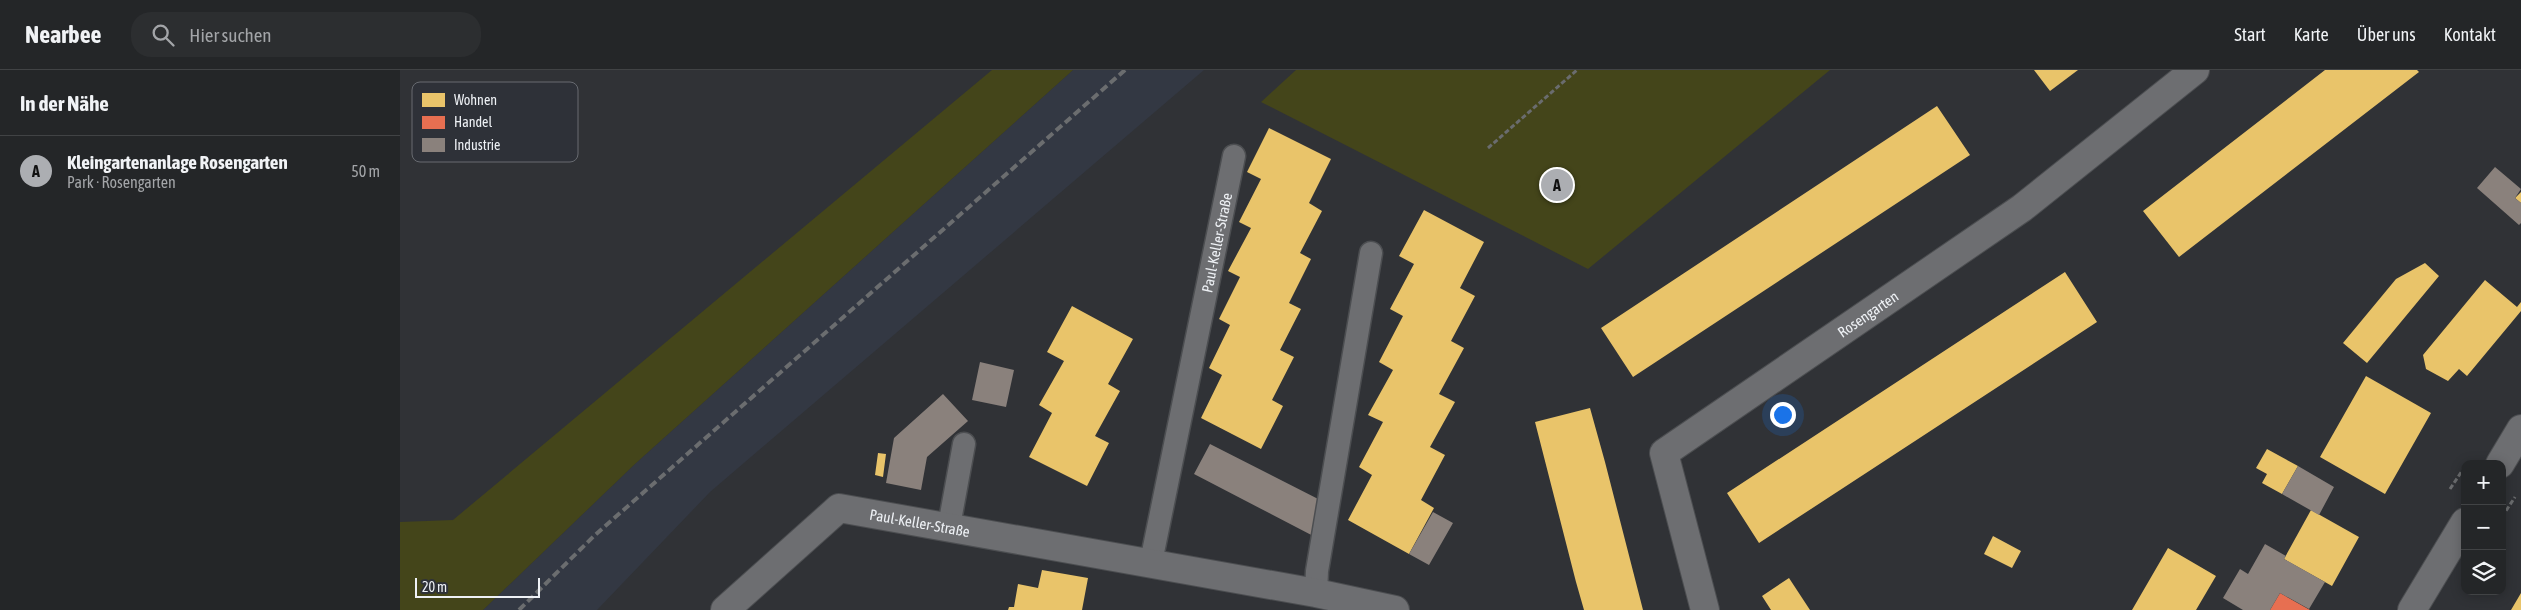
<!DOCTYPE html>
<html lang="de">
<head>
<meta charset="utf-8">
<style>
  :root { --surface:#242628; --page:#2c2e30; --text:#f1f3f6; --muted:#a3a5a8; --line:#414345; --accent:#acaeb2 }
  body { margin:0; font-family:"Asap Condensed",sans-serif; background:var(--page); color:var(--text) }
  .controls { position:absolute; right:15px; bottom:15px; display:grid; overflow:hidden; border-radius:10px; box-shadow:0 2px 12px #0003 }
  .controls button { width:45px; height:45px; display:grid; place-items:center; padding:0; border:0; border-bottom:1px solid var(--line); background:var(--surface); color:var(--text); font:25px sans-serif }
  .scale { position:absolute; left:15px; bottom:12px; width:125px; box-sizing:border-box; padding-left:5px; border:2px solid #eef1f5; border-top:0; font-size:14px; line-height:18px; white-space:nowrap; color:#eef1f5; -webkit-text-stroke:4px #2e3138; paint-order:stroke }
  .you { position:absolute; left:1382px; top:344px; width:18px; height:18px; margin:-12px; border:4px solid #fff; border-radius:50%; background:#1a73e8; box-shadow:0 0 0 8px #1a73e833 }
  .badge { display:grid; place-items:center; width:32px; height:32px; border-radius:50%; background:var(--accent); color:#111; font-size:16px; font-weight:700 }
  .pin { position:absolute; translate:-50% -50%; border:2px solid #fff; box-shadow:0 1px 5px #0006 }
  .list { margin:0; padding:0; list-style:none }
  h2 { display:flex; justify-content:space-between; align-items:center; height:65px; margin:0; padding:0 20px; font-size:21px }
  h2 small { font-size:16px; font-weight:400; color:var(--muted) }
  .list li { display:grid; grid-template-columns:32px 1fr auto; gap:15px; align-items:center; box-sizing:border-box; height:70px; padding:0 20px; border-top:1px solid var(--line) }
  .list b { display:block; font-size:19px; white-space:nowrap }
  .list p { margin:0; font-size:16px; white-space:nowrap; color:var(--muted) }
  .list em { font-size:16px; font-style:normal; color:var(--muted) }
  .icon { flex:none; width:28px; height:28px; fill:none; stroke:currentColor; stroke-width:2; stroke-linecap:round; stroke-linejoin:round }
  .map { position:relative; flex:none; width:2121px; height:540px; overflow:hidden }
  header { display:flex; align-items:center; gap:30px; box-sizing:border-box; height:70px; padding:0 25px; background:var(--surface); border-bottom:1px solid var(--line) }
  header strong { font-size:24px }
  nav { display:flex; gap:28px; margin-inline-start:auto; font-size:18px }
  .search { width:350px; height:45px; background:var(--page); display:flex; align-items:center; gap:12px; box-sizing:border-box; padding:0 18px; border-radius:20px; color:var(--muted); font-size:19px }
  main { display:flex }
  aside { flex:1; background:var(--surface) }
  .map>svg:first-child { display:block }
  .built { fill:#333843 }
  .green { fill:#44451a }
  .homes { fill:#e9c46a }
  .shops { fill:#e76f51 }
  .industry { fill:#8a817c }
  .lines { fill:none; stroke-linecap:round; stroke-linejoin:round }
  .service-casing { stroke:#4c4e51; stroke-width:25 }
  .minor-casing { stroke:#4c4e51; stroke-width:30 }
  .tertiary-casing { stroke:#4c4e51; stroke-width:30 }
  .path { stroke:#6a6c6e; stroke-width:3; stroke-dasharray:5 2.5; stroke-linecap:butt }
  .service { stroke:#6d6e71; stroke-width:22 }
  .minor { stroke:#6d6e71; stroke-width:28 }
  .tertiary { stroke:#6d6e71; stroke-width:28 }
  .rail { stroke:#6b6d6f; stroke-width:4; stroke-dasharray:8 4; stroke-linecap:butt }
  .labels { text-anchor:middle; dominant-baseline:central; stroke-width:5; stroke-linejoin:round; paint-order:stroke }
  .street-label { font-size:15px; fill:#eef1f5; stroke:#2e3138 }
  .key { fill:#2e3138; stroke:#686b71; stroke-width:1 }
  .key-label { font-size:14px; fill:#eef1f5 }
</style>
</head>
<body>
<header>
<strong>Nearbee</strong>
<div class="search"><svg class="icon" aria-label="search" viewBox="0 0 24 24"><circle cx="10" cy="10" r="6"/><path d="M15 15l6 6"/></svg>Hier suchen</div>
<nav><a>Start</a><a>Karte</a><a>Über uns</a><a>Kontakt</a></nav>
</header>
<main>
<aside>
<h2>In der Nähe<small></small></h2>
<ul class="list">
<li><span class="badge">A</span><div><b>Kleingartenanlage Rosengarten</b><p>Park · Rosengarten</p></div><em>50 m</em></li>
</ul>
</aside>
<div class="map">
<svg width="2121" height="540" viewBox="0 0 2121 540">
  <rect width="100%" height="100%" fill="#303236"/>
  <path class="built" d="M673 0H804L310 422 197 540H83L236 393Z"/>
  <path class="green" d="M592 0H673L236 393 83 540H0V452L53 450Z
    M896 0H1430L1188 199 861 32Z"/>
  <path class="homes" d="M1634 0H1678L1650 21Z
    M1925 0H2017L2019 2 1779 187 1743 141Z
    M1537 36 1570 85 1233 307 1201 258Z
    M869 58 931 89 909 133 922 141 900 183 911 189 889 233 901 239 880 280 894 287 872 330 883 336 861 379 801 348 822 305 809 298 830 255 819 249 840 207 828 201 851 158 839 152 861 109 847 102Z
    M2121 122V133L2115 128Z
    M1024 140 1084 172 1060 218 1075 226 1051 271 1064 278 1039 324 1055 332 1030 377 1045 385 1021 430 1034 438 1009 484 948 450 972 405 959 397 983 352 968 345 993 300 979 292 1003 246 990 239 1014 194 999 186Z
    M2025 193 2039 206 1967 293 1943 273 1996 209Z
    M1665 202 1697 252 1359 473 1327 423Z
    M2085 210 2117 237 2121 232V241L2067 306 2059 299 2048 311 2026 299 2023 285Z
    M672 236 733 269 708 314 720 321 695 366 709 373 687 416 629 387 652 343 639 335 664 291 647 282Z
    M1966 306 2031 343 1985 424 1920 387Z
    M1190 338 1205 392 1243 540H1184L1176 512 1135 352Z
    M1867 379 1898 396 1882 424 1862 413 1867 404 1856 398Z
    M478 383 486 384 483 407 475 405Z
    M1911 440 1959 467 1932 516 1884 489Z
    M1593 466 1621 481 1612 498 1584 484Z
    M1768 478 1816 506 1796 540H1732Z
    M642 500 688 508 682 540H608L609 537H614L618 514 638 518Z
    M1389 508 1410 540H1371L1362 526Z
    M2121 523V540H2111Z"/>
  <path class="shops" d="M1880 523 1910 540H1870Z"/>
  <path class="industry" d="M2095 97 2121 119 2115 128 2121 133V153L2119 155 2077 118Z
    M580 292 614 300 606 337 572 330Z
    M543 324 568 351 527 387 521 420 486 413 494 368Z
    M810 374 926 433 919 469 794 404Z
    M1898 396 1934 417 1919 445 1882 424Z
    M1033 442 1053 453 1029 495 1009 484Z
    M1865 474 1886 486 1884 489 1925 512 1909 539 1880 523 1870 540H1843L1823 528 1840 499 1848 504Z"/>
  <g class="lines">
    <defs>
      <g id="service">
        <path d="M549 456 564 374"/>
        <path id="s1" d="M751 492 834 86"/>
        <path d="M916 523 917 501 971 183"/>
      </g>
      <g id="minor">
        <path id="s2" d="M325 540 439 438 916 523 995 540"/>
        <path id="s3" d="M1305 540 1264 383 1622 138 1795 0"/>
      </g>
      <path id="tertiary" d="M2100 394 2121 359
        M2012 540 2065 452"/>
    </defs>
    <use href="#service" class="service-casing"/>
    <use href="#minor" class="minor-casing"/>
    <use href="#tertiary" class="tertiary-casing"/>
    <path class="path" d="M1088 78 1177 0
      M2050 419 2064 398
      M2102 447 2115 427"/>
    <use href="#service" class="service"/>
    <use href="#minor" class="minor"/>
    <use href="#tertiary" class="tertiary"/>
    <path class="rail" d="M119 540 195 465 725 0"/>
  </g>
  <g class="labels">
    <g class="street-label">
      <text stroke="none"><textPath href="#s1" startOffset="326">Paul-Keller-Straße</textPath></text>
      <text stroke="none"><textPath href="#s3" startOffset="409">Rosengarten</textPath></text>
      <text stroke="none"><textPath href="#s2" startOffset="235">Paul-Keller-Straße</textPath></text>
    </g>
  </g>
  <rect x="12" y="12" width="166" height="80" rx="8" class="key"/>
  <rect x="22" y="23" width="23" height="14" fill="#e9c46a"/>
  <rect x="22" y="46" width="23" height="13" fill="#e76f51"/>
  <rect x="22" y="68" width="23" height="14" fill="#8a817c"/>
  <g class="key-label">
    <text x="54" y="35">Wohnen</text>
    <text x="54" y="57">Handel</text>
    <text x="54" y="80">Industrie</text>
  </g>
</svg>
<div class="controls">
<button>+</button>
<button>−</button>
<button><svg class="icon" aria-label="layers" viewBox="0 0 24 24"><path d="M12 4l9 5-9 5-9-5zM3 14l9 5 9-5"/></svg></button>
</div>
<div class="scale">20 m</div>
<div class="you"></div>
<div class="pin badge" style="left:1157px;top:115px">A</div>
</div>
</main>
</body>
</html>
